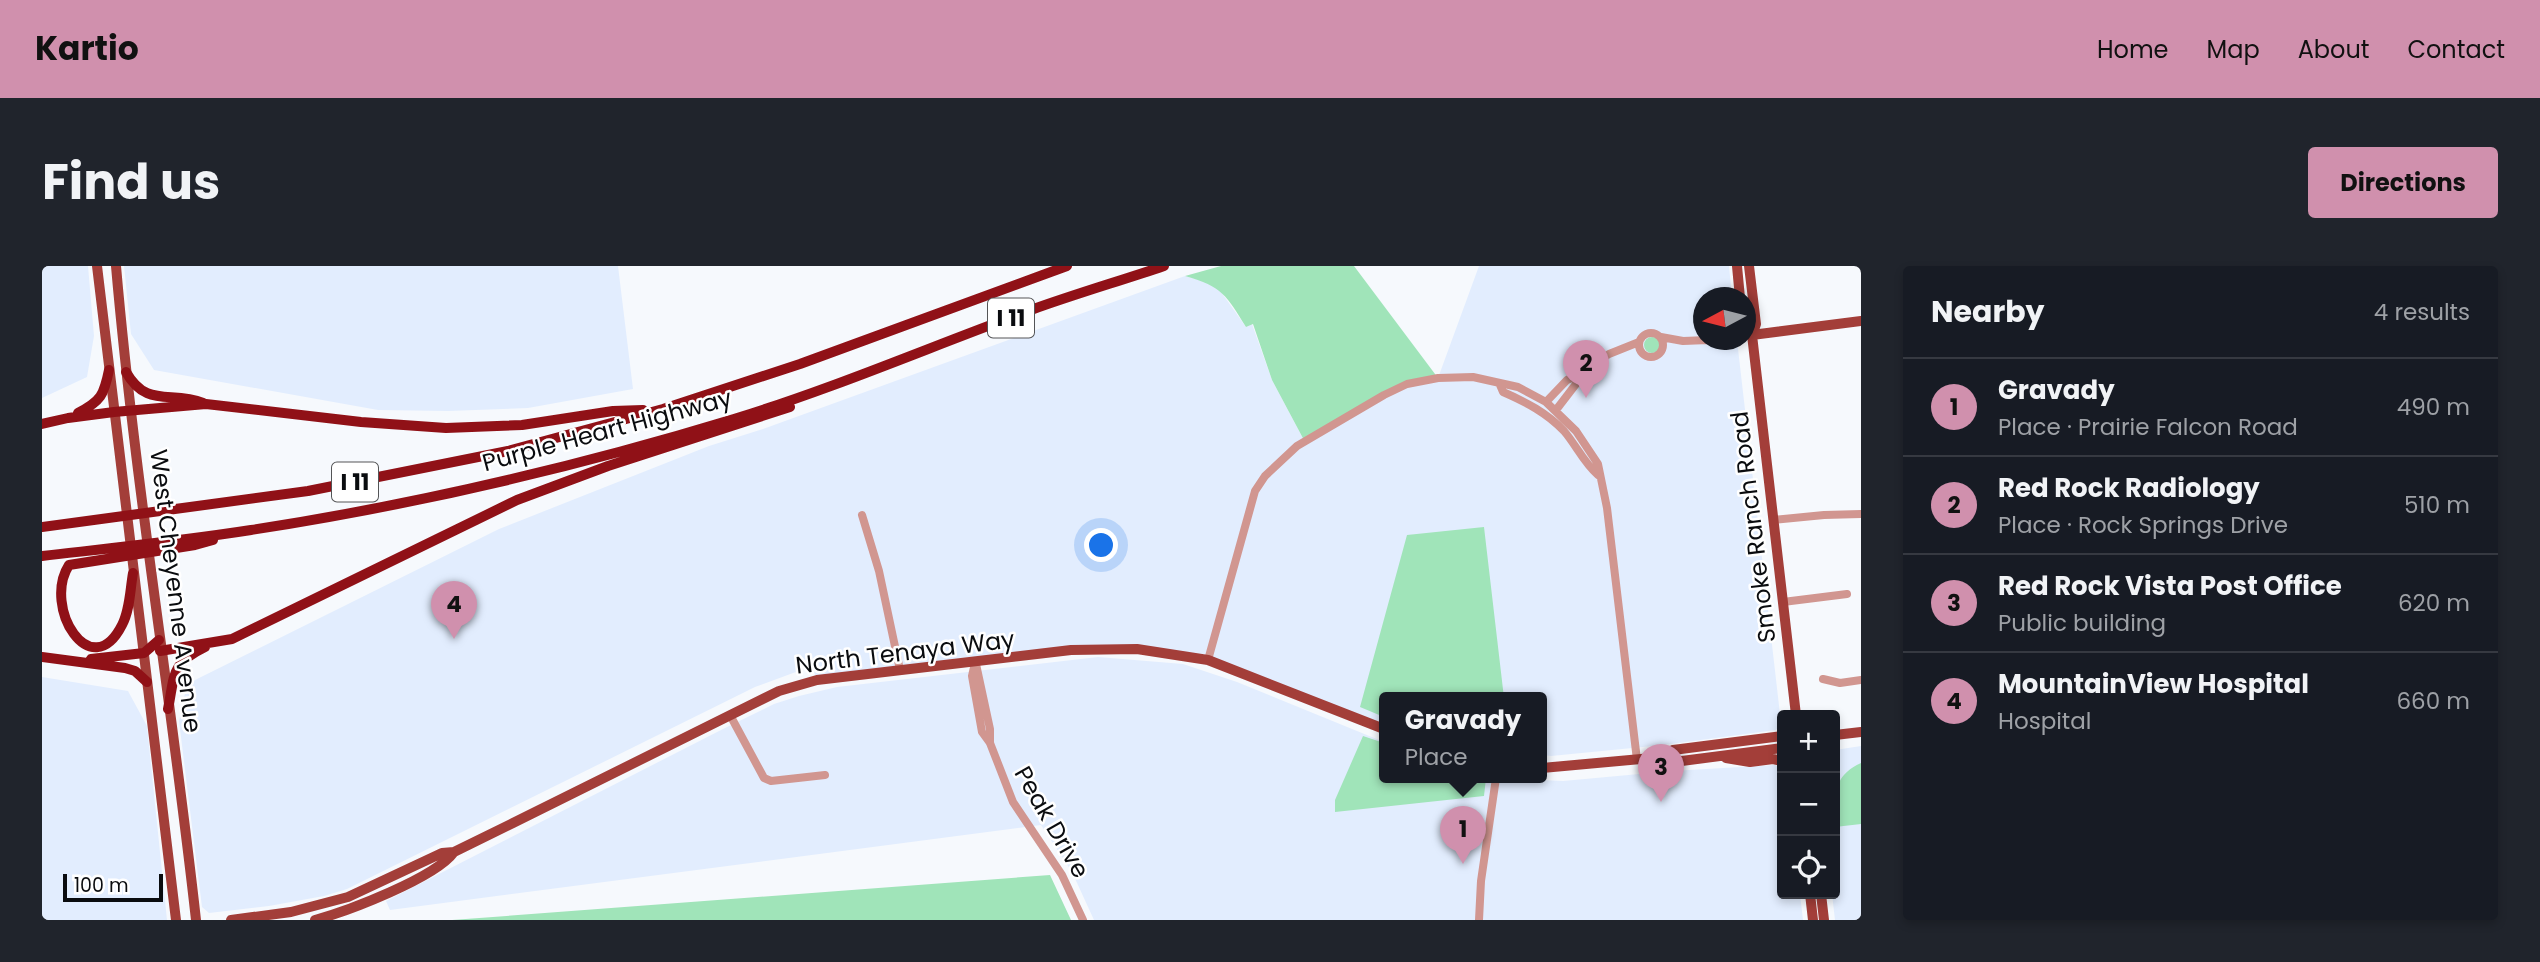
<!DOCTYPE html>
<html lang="en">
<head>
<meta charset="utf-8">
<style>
  :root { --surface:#171b24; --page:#20242c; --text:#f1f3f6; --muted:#9ea1a6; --line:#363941; --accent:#d090ad }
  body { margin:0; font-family:Poppins,sans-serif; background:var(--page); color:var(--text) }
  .controls { position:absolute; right:21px; bottom:21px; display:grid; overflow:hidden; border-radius:7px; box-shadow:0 4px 10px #0003 }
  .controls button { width:63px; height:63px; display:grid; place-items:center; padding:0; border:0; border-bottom:2px solid var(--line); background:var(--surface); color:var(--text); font:35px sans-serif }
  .compass { position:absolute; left:1651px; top:21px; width:63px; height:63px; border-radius:50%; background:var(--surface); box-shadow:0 4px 10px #0003; rotate:263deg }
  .scale { position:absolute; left:21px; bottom:18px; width:100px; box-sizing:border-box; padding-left:7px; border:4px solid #0a0c0f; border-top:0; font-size:19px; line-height:24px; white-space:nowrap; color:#0a0c0f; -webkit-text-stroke:5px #fff; paint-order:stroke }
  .you { position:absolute; left:1060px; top:280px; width:24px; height:24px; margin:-18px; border:5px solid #fff; border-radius:50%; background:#1a73e8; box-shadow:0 0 0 10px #1a73e833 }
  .badge { display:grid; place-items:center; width:46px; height:46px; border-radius:50%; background:var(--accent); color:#111; font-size:23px; font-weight:700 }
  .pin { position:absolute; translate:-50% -58px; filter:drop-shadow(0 2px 4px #0008) }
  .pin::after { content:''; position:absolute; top:37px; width:24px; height:21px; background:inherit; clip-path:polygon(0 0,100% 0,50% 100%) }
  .popup { position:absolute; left:1337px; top:426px; width:168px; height:91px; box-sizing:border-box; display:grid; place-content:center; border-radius:7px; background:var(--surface); filter:drop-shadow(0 2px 5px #0005); font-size:23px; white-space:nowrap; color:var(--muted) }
  .popup b { font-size:26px; color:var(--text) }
  .popup::after { content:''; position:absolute; left:50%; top:100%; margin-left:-14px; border:14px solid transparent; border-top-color:var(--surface) }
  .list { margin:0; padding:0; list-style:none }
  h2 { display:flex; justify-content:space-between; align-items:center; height:91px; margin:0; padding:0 28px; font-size:30px }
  h2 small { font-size:23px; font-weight:400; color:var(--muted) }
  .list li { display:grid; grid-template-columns:46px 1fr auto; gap:21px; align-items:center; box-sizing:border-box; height:98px; padding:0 28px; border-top:2px solid var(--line) }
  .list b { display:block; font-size:26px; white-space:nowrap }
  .list p { margin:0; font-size:23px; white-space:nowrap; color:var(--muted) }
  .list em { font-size:23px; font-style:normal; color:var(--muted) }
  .icon { flex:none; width:38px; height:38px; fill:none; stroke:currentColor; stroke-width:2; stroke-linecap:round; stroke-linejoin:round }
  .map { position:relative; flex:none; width:1819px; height:654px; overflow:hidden; border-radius:7px }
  header { display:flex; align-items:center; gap:42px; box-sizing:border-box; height:98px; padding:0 35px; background:var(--accent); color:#111 }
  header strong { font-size:33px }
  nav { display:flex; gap:38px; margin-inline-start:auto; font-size:24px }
  .intro { display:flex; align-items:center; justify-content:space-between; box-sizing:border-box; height:168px; padding:0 42px }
  h1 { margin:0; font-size:49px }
  .button { padding:18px 32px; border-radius:7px; background:var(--accent); color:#111; font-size:24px; font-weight:700 }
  main { display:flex; gap:42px; padding:0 42px }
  aside { flex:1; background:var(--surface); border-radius:7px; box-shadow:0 4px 10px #0003 }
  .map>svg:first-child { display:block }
  .built { fill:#e2edfe }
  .green { fill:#a0e4b9 }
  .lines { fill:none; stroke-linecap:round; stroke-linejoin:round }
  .minor { stroke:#d19690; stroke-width:8 }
  .major { stroke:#a33e39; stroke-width:10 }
  .highway { stroke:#901117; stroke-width:10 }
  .labels { text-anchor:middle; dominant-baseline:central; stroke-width:5; stroke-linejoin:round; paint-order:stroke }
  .shield { fill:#fff; stroke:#545557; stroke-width:2 }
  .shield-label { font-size:23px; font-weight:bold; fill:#0a0c0f }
  .street-label { font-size:24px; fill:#0a0c0f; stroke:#fff }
</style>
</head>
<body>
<header>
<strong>Kartio</strong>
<nav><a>Home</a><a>Map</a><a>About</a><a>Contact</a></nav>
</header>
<div class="intro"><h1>Find us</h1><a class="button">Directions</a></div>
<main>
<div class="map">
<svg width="1819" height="654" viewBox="0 0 1819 654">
  <rect width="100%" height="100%" fill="#f6f9fd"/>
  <path class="built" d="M0 0H46L52 70 45 111 0 132Z
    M82 0H576L591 123 486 142 406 145 336 144 112 104 89 68Z
    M1437 0H1687L1690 31 1661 32V74H1695L1739 457 1734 464 1621 479 1509 490 1500 489V432H1342V462L1143 389 1066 382 775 414 770 400 713 421 305 623 282 630 227 640 167 647 160 641 137 455 145 418 457 263 667 180 721 163 1143 10 1164 16 1177 23 1204 61 1210 58 1230 114 1263 176 1342 129 1396 112Z
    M1056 391 1141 398 1195 416 1342 476V512H1457L1521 515 1630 505 1733 499 1740 504V628H1758L1761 654H1052L1030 606 999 559 348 644 344 635 681 463 732 438 757 430 795 421Z
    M0 411 86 425 105 460 125 654H0Z
    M1819 480V654H1793L1790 628H1793V484Z"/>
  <path class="green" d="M1179 0H1312L1396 112 1365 118 1263 176 1230 114 1211 58 1204 61C1184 29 1181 21 1143 10Z
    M1602 79a8 8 0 1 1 16 0a8 8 0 1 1-16 0Z
    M1442 261 1462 432H1342V451L1318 441 1365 269Z
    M1321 470 1342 477V512H1444L1442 530 1293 546V534Z
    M1819 497V558L1793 561C1793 531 1789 511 1819 497Z
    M1008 609 1029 654H410Z"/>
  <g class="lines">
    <path class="minor" d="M1597 79a12 12 0 1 1 24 0a12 12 0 1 1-24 0Z
      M1619 71 1641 75 1666 74 1676 77 1698 74
      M1458 119 1461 126C1484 136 1505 147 1522 165 1534 179 1542 197 1556 209
      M1504 136 1525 114 1534 110 1567 88 1597 76
      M1514 144 1534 118V110
      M820 249 837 305 858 404
      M1731 254 1782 249 1819 248
      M1741 336 1805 328
      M1166 394 1213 225 1223 210 1255 180 1342 129 1365 118 1396 112 1431 111 1476 121 1504 136 1534 165 1556 198 1565 242 1595 494
      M933 397 930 410 940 466 948 477 971 536 1020 609 1041 654
      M934 398 948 463V477
      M1781 413 1798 417 1819 414
      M688 449 722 512 729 515 783 509
      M1437 654 1439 615 1454 512"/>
    <path class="major" d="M55 0 134 654
      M74 0C93 219 130 436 154 654
      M1695 0 1698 32
      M1707 0 1714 58 1710 69 1754 449
      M1710 69 1819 55
      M1793 469 1819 466
      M1621 491 1631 484 1740 470
      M1684 492 1708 496 1731 493 1740 495
      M1500 502 1621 491 1632 496 1740 482
      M1768 628 1771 654
      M1779 628 1782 654
      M189 654 249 646 306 631 400 587 412 586 471 557 737 425 775 414 1029 384 1095 383 1166 394 1342 463
      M273 654C306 645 393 612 412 586"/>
    <path class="highway" d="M84 106C105 143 129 124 161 137
      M36 147C59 135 62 129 67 104
      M0 158 26 152 72 146 164 138 319 156 404 162 480 159 571 145 601 144
      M0 261 266 225 466 185 621 143 758 98 1025 0
      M0 290C70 282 139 275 209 264 372 239 534 201 692 153 793 122 890 80 989 44 1033 28 1078 15 1122 0
      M91 307C88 324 88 344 80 359 49 420 0 341 27 299L153 279 171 274
      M118 385 190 373 475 234 566 200 748 141
      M0 391 83 402 93 405 105 416
      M49 393 102 387 117 374
      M126 443C133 409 128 398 163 381"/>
  </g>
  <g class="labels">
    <g class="shield">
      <rect x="946" y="32.5" width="46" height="39" rx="5"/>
      <rect x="290" y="196.5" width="46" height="39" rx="5"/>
    </g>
    <g class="shield-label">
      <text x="969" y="52">I 11</text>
      <text x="313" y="216">I 11</text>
    </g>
    <g class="street-label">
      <text transform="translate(565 164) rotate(-15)">Purple Heart Highway</text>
      <text transform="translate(1711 261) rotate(-97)">Smoke Ranch Road</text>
      <text transform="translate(134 325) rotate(83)">West Cheyenne Avenue</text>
      <text transform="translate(863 386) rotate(-7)">North Tenaya Way</text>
      <text transform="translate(1010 556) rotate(60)">Peak Drive</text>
    </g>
  </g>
</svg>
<div class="controls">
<button>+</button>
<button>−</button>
<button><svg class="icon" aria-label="locate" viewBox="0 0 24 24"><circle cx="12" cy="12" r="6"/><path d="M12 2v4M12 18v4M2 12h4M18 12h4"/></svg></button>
</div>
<svg class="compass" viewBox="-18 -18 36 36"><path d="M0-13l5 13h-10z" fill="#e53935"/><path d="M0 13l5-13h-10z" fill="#9ea1a6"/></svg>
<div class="scale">100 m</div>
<div class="you"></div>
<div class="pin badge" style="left:1421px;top:598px">1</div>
<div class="popup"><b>Gravady</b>Place</div>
<div class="pin badge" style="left:1544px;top:132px">2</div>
<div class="pin badge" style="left:1619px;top:536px">3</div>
<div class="pin badge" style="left:412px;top:373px">4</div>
</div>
<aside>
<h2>Nearby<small>4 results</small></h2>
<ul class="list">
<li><span class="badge">1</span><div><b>Gravady</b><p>Place · Prairie Falcon Road</p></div><em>490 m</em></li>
<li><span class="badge">2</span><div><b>Red Rock Radiology</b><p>Place · Rock Springs Drive</p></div><em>510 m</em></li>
<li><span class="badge">3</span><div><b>Red Rock Vista Post Office</b><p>Public building</p></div><em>620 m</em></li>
<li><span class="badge">4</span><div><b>MountainView Hospital</b><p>Hospital</p></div><em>660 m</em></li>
</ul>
</aside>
</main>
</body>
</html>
